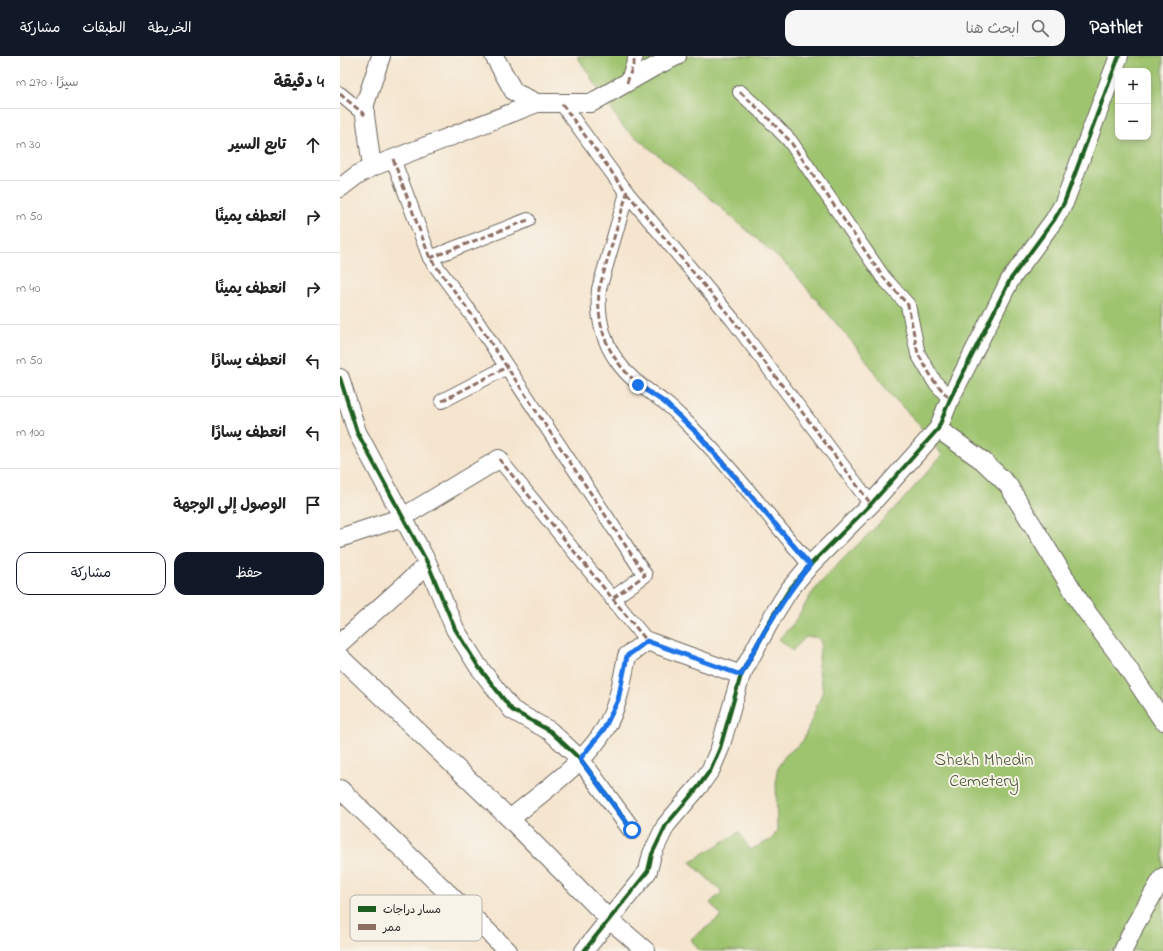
<!DOCTYPE html>
<html lang="ar">
<head>
<meta charset="utf-8">
<style>
  :root { --surface:#fff; --page:#f6f6f6; --text:#222; --muted:#767676; --line:#e0e0e0; --accent:#111827 }
  body { margin:0; font-family:"Indie Flower","Playpen Sans Arabic",sans-serif; background:var(--page); color:var(--text); direction:rtl }
  .controls { position:absolute; right:12px; top:12px; display:grid; overflow:hidden; border-radius:8px; box-shadow:0 2px 6px #0003 }
  .controls button { width:36px; height:36px; display:grid; place-items:center; padding:0; border:0; border-bottom:1px solid var(--line); background:var(--surface); color:var(--text); font:20px sans-serif }
  .stop { position:absolute; width:12px; height:12px; margin:-9px; border:3px solid #1a73e8; border-radius:50%; background:#fff }
  .stop.end { background:#1a73e8; border-color:#fff; box-shadow:0 1px 4px #0008 }
  .list { margin:0; padding:0; list-style:none }
  h2 { display:flex; justify-content:space-between; align-items:center; height:52px; margin:0; padding:0 16px; font-size:17px }
  h2 small { font-size:13px; font-weight:400; color:var(--muted) }
  .list li { display:grid; grid-template-columns:26px 1fr auto; gap:12px; align-items:center; box-sizing:border-box; height:72px; padding:0 16px; border-top:1px solid var(--line) }
  .list b { display:block; font-size:15px; white-space:nowrap }
  .list em { font-size:13px; font-style:normal; color:var(--muted) }
  .actions { display:flex; gap:8px; padding:12px 16px }
  .actions a { flex:1; padding:9px 0; border:1px solid var(--accent); border-radius:12px; text-align:center; font-size:14px; color:var(--accent) }
  .actions .main { background:var(--accent); color:#fff }
  .icon { flex:none; width:22px; height:22px; fill:none; stroke:currentColor; stroke-width:2; stroke-linecap:round; stroke-linejoin:round }
  .map { position:relative; flex:none; width:823px; height:895px; overflow:hidden; direction:ltr }
  header { display:flex; align-items:center; gap:24px; box-sizing:border-box; height:56px; padding:0 20px; background:var(--accent); color:#fff }
  header strong { font-size:19px }
  nav { display:flex; gap:22px; margin-inline-start:auto; font-size:14px }
  .search { width:280px; height:36px; background:var(--page); display:flex; align-items:center; gap:10px; box-sizing:border-box; padding:0 14px; border-radius:12px; color:var(--muted); font-size:15px }
  main { display:flex }
  aside { flex:1; background:var(--surface) }
  .map>svg:first-child { display:block }
  .green { fill:#9fc46f; stroke:#5e7046; fill-rule:evenodd }
  .lines { fill:none; stroke-linecap:round; stroke-linejoin:round }
  .pedestrian-casing { stroke:#68625b; stroke-width:16 }
  .minor-casing { stroke:#68625b; stroke-width:20 }
  .pedestrian { stroke:#fff; stroke-width:14 }
  .minor { stroke:#fff; stroke-width:18 }
  .quiet { stroke:#8d6e63; stroke-width:3; stroke-dasharray:6 3; stroke-linecap:butt }
  .cycleway-casing { stroke:#f7f3e8; stroke-width:6 }
  .cycleway { stroke:#1b5e20; stroke-width:4 }
  .route { stroke:#1a73e8; stroke-width:5 }
  .labels { text-anchor:middle; dominant-baseline:central; stroke-width:4; stroke-linejoin:round; paint-order:stroke }
  .park-label { font-size:18px; fill:#4a5739; stroke:#f7f3e8 }
  .key { fill:#f7f3e8; stroke:#b5b2ab; stroke-width:1 }
  .key-label { font-size:11px; fill:#1c1c1c }
</style>
</head>
<body>
<header>
<strong>Pathlet</strong>
<div class="search"><svg class="icon" aria-label="search" viewBox="0 0 24 24"><circle cx="10" cy="10" r="6"/><path d="M15 15l6 6"/></svg>ابحث هنا</div>
<nav><a>الخريطة</a><a>الطبقات</a><a>مشاركة</a></nav>
</header>
<main>
<div class="map">
<svg width="823" height="895" viewBox="0 0 823 895">
  <rect width="100%" height="100%" fill="#f7f3e8"/>
  <filter id="ink" filterUnits="userSpaceOnUse"><feTurbulence type="fractalNoise" baseFrequency=".025" numOctaves="2"/><feDisplacementMap in="SourceGraphic" scale="8" xChannelSelector="R" yChannelSelector="G"/><feConvolveMatrix kernelMatrix="1 2 1 2 8 2 1 2 1" color-interpolation-filters="sRGB"/></filter>
  <filter id="wash" filterUnits="userSpaceOnUse"><feTurbulence type="fractalNoise" baseFrequency=".012" numOctaves="4" result="noise"/><feDisplacementMap in="SourceGraphic" scale="16" xChannelSelector="R" yChannelSelector="G"/><feGaussianBlur stdDeviation="0.9" result="paint"/><feColorMatrix in="noise" values="0 0 0 0 0 0 0 0 0 0 0 0 0 0 0 0 0 1.4 0 .05"/><feComposite in="paint" operator="in"/></filter>
  <g filter="url(#wash)">
    <rect width="100%" height="100%" fill="#f5e5cf"/>
    <path class="green" d="M237 0H823V895H359L351 883 382 860 370 847 382 836 350 806 399 776 410 794 432 783 437 775 436 722 438 711 445 700 463 685 483 635 478 610 481 586 476 581H466L452 595 439 583 454 567 472 537 489 517 561 446 602 399 575 364 550 338 522 298 449 211 355 129 283 71ZM778 15H808V81H778Z"/>
  </g>
  <g filter="url(#ink)">
    <g class="lines">
      <defs>
        <path id="pedestrian" d="M287 27 296 0
          M400 36 424 58 450 85 543 221 568 249 578 298 594 325 610 343
          M0 38 25 59
          M222 48 287 137 259 233C257 259 262 284 277 305 290 324 306 333 324 346 333 353 341 361 349 369 392 412 430 462 470 509
          M53 103 90 202 135 263 305 519 272 543
          M287 137 393 264 531 448
          M90 202 188 164
          M102 345 167 311
          M159 403 307 585"/>
        <path id="minor" d="M197 47H251L314 11 337 0
          M32 111 25 59V48L41 0
          M0 132 17 119 32 111 197 47 174 36 154 0
          M0 322 17 376 88 508 115 573 138 610 172 654 210 675 240 703 292 774
          M598 373 643 405 668 429 743 551 781 602 823 665
          M0 482 63 461 159 403
          M0 587 88 508
          M0 601 170 763 269 863 306 895
          M0 733 168 895
          M170 763C201 737 244 708 265 673 278 651 282 625 287 600L307 585 401 619
          M244 895 308 815 312 798 326 769 359 730 371 713 380 692 401 619 434 558 449 534 470 509 531 448 598 373 610 343 670 224 714 164 724 147 779 0
          M783 895 795 869 823 821"/>
      </defs>
      <use href="#pedestrian" class="pedestrian-casing"/>
      <use href="#minor" class="minor-casing"/>
      <use href="#pedestrian" class="pedestrian"/>
      <use href="#minor" class="minor"/>
      <path class="quiet" d="M287 27 296 0
        M400 36 424 58 450 85 543 221 568 249 578 298 594 325 610 343
        M0 38 25 59
        M222 48 287 137 259 233C257 259 262 284 277 305 290 324 306 333 324 346 333 353 341 361 349 369 392 412 430 462 470 509
        M53 103 90 202 135 263 305 519 272 543
        M287 137 393 264 531 448
        M90 202 188 164
        M102 345 167 311
        M159 403 307 585"/>
      <defs>
        <path id="cycleway" d="M0 322 17 376 88 508 115 573 138 610 172 654 210 675 240 703 292 774
          M244 895 308 815 312 798 326 769 359 730 371 713 380 692 401 619 434 558 449 534 470 509 531 448 598 373 610 343 670 224 714 164 724 147 779 0"/>
      </defs>
      <use href="#cycleway" class="cycleway-casing"/>
      <use href="#cycleway" class="cycleway"/>
    </g>
  </g>
  <g class="lines" filter="url(#ink)">
    <path class="route" d="M292 774 240 703 264 673 278 644 287 600 307 585 401 619C421 580 442 543 470 509L357 377 324 346 298 329"/>
  </g>
  <g class="labels">
    <g class="park-label">
      <text x="644" y="705">Shekh Mhedin<tspan x="644" dy="21">Cemetery</tspan></text>
    </g>
  </g>
  <rect x="10" y="839" width="132" height="46" rx="6" class="key"/>
  <rect x="18" y="850" width="18" height="6" fill="#1b5e20"/>
  <rect x="18" y="868" width="18" height="6" fill="#8d6e63"/>
  <g class="key-label">
    <text x="43" y="857">مسار دراجات</text>
    <text x="43" y="875">ممر</text>
  </g>
</svg>
<div class="controls">
<button>+</button>
<button>−</button>
</div>
<div class="stop" style="left:292px;top:774px"></div>
<div class="stop end" style="left:298px;top:329px"></div>
</div>
<aside>
<h2>4 دقيقة<small>سيرًا · 270 m</small></h2>
<ul class="list">
<li><svg class="icon" aria-label="ahead" viewBox="0 0 24 24"><path d="M12 20V5M6 11l6-6 6 6"/></svg><div><b>تابع السير</b></div><em>30 m</em></li>
<li><svg class="icon" aria-label="right" viewBox="0 0 24 24"><path d="M7 20v-9h11M14 6l5 5-5 5"/></svg><div><b>انعطف يمينًا</b></div><em>50 m</em></li>
<li><svg class="icon" aria-label="right" viewBox="0 0 24 24"><path d="M7 20v-9h11M14 6l5 5-5 5"/></svg><div><b>انعطف يمينًا</b></div><em>40 m</em></li>
<li><svg class="icon" aria-label="left" viewBox="0 0 24 24"><path d="M17 20v-9H6M10 6l-5 5 5 5"/></svg><div><b>انعطف يسارًا</b></div><em>50 m</em></li>
<li><svg class="icon" aria-label="left" viewBox="0 0 24 24"><path d="M17 20v-9H6M10 6l-5 5 5 5"/></svg><div><b>انعطف يسارًا</b></div><em>100 m</em></li>
<li><svg class="icon" aria-label="arrive" viewBox="0 0 24 24"><path d="M6 21V4h12l-3 4 3 4H6"/></svg><div><b>الوصول إلى الوجهة</b></div></li>
</ul>
<div class="actions"><a class="main">حفظ</a><a>مشاركة</a></div>
</aside>
</main>
</body>
</html>
